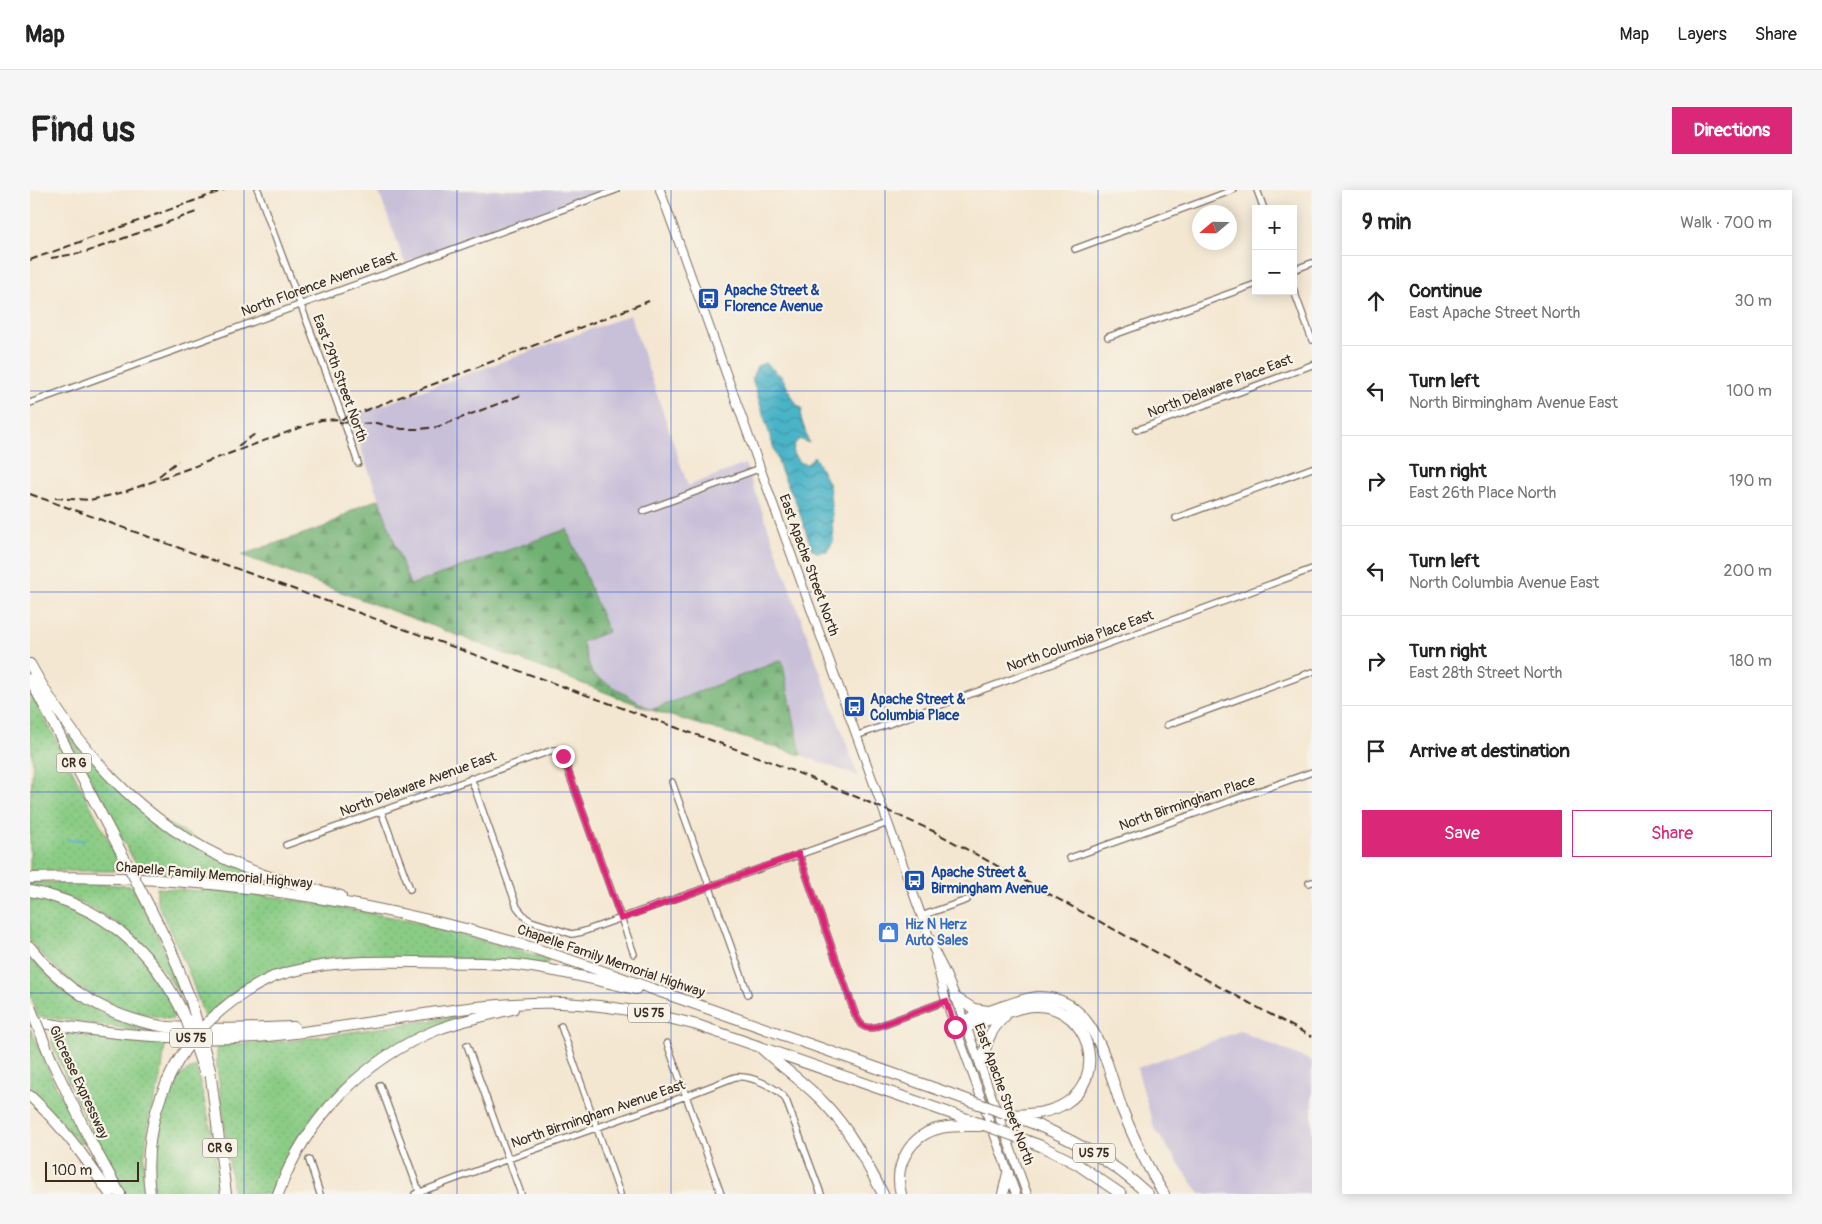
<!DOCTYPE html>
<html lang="en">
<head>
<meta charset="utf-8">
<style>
  :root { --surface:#fff; --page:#f6f6f6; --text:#222; --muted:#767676; --line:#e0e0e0; --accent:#db2777 }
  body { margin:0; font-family:Pangolin,sans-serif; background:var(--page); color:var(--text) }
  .controls { position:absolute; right:15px; top:15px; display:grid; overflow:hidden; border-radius:0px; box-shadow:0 2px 12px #0003 }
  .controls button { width:45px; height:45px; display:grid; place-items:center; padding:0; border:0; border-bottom:1px solid var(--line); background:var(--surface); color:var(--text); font:25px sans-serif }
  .compass { position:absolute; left:1162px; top:15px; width:45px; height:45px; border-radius:50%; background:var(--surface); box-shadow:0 2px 12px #0003; rotate:250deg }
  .scale { position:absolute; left:15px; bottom:12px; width:94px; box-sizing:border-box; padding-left:5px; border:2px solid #3b2a1e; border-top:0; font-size:14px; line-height:18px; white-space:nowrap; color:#3b2a1e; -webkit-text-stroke:4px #f7f3e8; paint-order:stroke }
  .stop { position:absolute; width:15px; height:15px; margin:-11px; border:4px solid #db2777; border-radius:50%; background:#fff }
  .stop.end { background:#db2777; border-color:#fff; box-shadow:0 1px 5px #0008 }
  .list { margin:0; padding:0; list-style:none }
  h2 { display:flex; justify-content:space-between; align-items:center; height:65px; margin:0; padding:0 20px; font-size:21px }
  h2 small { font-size:16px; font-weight:400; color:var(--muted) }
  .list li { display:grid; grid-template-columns:32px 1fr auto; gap:15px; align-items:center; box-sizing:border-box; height:90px; padding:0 20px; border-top:1px solid var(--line) }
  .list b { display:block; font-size:19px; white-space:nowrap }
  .list p { margin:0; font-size:16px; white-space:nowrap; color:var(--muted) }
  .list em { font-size:16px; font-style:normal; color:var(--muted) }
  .actions { display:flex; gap:10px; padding:15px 20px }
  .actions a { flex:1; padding:11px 0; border:1px solid var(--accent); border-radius:0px; text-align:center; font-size:18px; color:var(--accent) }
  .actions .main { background:var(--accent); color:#fff }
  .icon { flex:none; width:28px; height:28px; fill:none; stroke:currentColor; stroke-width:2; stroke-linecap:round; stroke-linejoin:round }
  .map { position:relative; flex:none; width:1282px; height:1004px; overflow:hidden; border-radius:0px }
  header { display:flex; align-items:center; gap:30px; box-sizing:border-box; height:70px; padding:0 25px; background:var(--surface); border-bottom:1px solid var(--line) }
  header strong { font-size:24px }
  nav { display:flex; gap:28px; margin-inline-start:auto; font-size:18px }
  .intro { display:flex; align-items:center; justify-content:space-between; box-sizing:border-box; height:120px; padding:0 30px }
  h1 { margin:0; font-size:35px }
  .button { padding:12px 22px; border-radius:0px; background:var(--accent); color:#fff; font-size:18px; font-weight:700 }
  main { display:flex; gap:30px; padding:0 30px }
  aside { flex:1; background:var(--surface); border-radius:0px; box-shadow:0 2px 12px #0003 }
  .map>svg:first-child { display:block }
  .industrial { fill:#c8bfd8 }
  .grass { fill:url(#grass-dots); stroke:#627b52 }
  .forest { fill:url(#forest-firs); stroke:#556d48 }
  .water { fill:url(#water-waves); stroke:#426f73 }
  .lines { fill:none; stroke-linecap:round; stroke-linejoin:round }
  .stream { stroke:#4ab4c8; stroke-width:2 }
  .street-casing { stroke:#7c6c5d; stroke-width:8 }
  .secondary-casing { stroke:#7c6c5d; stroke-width:10 }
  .highway-casing { stroke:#7c6c5d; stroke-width:12 }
  .street { stroke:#fff; stroke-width:5.5 }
  .secondary { stroke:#fff; stroke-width:8 }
  .highway { stroke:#fff; stroke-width:10 }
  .rail { stroke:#3b2a1e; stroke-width:2; stroke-dasharray:8 4; stroke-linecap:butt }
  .highway-bridge-casing { stroke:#7c6c5d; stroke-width:12; stroke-linecap:butt }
  .highway-bridge { stroke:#fff; stroke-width:10 }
  .route { stroke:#db2777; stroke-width:6 }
  .grid { fill:none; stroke:#1d4ed8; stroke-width:1; stroke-opacity:0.55 }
  .labels { text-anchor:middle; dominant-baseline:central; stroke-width:4.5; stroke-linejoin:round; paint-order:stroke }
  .shield { fill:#f7f3e8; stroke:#73665b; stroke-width:1 }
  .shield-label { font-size:12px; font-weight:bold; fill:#3b2a1e }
  .street-label { font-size:14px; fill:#3b2a1e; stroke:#f7f3e8 }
  .transit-label { font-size:14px; font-weight:bold; fill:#164399; stroke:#f7f3e8; text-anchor:start }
  .shop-label { font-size:14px; font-weight:bold; fill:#366cbe; stroke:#f7f3e8; text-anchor:start }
</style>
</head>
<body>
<header>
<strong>Map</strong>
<nav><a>Map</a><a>Layers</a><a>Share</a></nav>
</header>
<div class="intro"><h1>Find us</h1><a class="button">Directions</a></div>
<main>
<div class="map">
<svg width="1282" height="1004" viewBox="0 0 1282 1004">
  <defs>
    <pattern id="grass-dots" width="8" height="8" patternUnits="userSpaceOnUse" patternTransform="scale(1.25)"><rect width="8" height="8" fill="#8acc85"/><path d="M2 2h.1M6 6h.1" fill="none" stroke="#78af72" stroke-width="1.8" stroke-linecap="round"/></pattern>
    <pattern id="forest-firs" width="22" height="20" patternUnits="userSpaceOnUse" patternTransform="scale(1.25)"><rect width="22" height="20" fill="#6fb072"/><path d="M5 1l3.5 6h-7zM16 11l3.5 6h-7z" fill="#5c8f5d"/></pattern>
    <pattern id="water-waves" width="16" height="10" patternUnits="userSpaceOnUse" patternTransform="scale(1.25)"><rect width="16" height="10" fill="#4ab4c8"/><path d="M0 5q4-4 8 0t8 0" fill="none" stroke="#3f93a2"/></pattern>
  </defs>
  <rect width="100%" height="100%" fill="#f7f3e8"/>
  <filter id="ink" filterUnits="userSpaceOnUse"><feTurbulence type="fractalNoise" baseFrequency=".02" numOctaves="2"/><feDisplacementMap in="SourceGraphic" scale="10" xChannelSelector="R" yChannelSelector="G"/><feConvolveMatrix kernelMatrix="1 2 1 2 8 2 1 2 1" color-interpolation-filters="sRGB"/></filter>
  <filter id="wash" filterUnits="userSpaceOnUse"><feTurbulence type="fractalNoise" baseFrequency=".0096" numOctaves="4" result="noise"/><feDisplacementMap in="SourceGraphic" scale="20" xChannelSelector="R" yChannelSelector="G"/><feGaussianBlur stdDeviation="1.12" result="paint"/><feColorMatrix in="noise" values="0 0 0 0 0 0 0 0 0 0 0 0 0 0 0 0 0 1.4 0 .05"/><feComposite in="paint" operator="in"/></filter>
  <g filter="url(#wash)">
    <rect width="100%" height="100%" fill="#f4e7d1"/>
    <path class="industrial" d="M348 0H572L375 73Z
      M600 125 658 296 715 274 828 586 771 565 752 470 621 520 562 484 552 452 577 442 537 339 379 395 320 227Z
      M1210 841 1282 871V1004H1170L1124 938 1107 878Z"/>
    <path class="grass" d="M0 502 30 557 84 661 86 666 84 681H0V614L3 574 0 543Z
      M40 545 111 620 251 693 249 696 110 682 37 546Z
      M0 692 57 693 102 696 128 746 152 804 150 805 135 782H134C102 736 55 708 0 697Z
      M127 698 172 701V698L253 708 379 730 519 769 516 775 419 769 304 767 251 779 213 794 214 797 190 814 175 829 158 780 127 712Z
      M0 706C15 709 31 712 45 718 79 731 129 776 141 811 143 816 142 824 142 830L101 821 97 822C56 804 27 786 0 750Z
      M0 766C26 799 77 834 120 838L119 842 8 826 0 804Z
      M424 827 425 830 395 841 300 910 246 1004H203L187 876V855L259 851Z
      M0 838 23 890 54 951 50 954 27 927 0 901Z
      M23 842 135 855 131 887 119 928 114 969 116 1004H94L53 924 22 855Z
      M166 876 179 930 192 1004H124C121 971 124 940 137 910 139 904 141 896 144 892 150 885 158 880 166 876Z"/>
    <path class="forest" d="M349 309 380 395 537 339 578 442 552 452 562 484 621 520 752 470 771 565 621 520 395 433 211 365 294 337 328 317Z"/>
    <path class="water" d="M735 173 752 187 766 214 772 218 771 228 779 253 769 249 764 255 763 264 770 273 778 274 784 266 799 295 802 324 803 352 797 361 786 362 782 359 766 312 751 281 722 188 727 176Z"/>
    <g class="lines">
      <path class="stream" d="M37 650H54"/>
    </g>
  </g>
  <g filter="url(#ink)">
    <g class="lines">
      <defs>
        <path id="street" d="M228 0C260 91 298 181 328 273
          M1227 0 1234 19
          M1045 59 1203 0
          M1263 80 1282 73
          M1263 98 1282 150
          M1078 147 1226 94
          M0 213 586 0
          M1107 240 1282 175
          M613 321 731 278
          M1146 328 1282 278
          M1137 535 1282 482
          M826 546 1282 379
          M441 588 487 717 495 727 501 731 542 744 552 742 858 633
          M642 592 718 804
          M351 621 380 699
          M256 655 523 560H528L532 564 604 764
          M769 664 825 824C830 835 834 840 846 837L916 811
          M1040 668 1282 582
          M1279 693 1282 692
          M891 726 937 710
          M531 836 590 1004
          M637 853 691 1004
          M437 855 491 1004
          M350 895 390 1004
          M279 970 290 1004
          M385 1004 478 969 656 906 705 887C720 885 748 897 756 910L791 1004"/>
        <path id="secondary" d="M630 0 903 758 915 782 926 808 997 1004
          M905 767 916 811 986 1004"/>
        <path id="highway" d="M0 474C54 573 126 647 234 685 259 693 285 699 311 706
          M0 489 88 656
          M0 688C155 683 313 706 462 746 521 762 577 783 634 803 729 836 823 870 918 903
          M0 701C74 715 124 761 156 829
          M120 718 141 760 161 811
          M0 757C32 799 79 827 131 836 140 838 151 837 161 838 195 840 229 838 264 837
          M243 787C290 771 338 771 387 772 420 773 453 772 486 775 526 779 566 790 606 799
          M926 808 944 819 958 821
          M0 831C74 843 150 852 226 847 319 840 410 816 503 813 559 811 614 821 667 835L957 936
          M925 837C940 826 960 821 977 815 987 812 997 808 1007 807 1065 804 1077 877 1092 919 1104 949 1117 977 1134 1004
          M925 837C958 838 988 808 1021 818 1063 830 1074 889 1036 913 1019 924 999 924 980 925
          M731 858C752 878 776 893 795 914 820 940 836 972 853 1004
          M21 869 59 948 90 1004
          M951 877C956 854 958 842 975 826
          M180 880 196 1004
          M0 906C32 935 56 969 80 1004
          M984 926C1034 944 1079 968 1118 1004
          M1011 956 1047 974 1091 1004
          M120 1004C115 966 121 926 137 892
          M248 1004C275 929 335 868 409 839 433 830 458 825 483 819
          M871 1004C863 975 881 944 911 938 923 935 937 936 950 936
          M973 1004 978 983"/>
      </defs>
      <use href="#street" class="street-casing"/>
      <use href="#secondary" class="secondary-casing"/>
      <use href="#highway" class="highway-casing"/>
      <use href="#street" class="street"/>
      <use href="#secondary" class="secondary"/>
      <use href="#highway" class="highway"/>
      <path class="rail" d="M21 68 56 62 166 22
        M0 70 194 0
        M309 232 328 234 346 233 372 239H390L407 237 494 204
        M208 256 225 244
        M129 286 148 271
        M0 304 736 570 829 608 903 641 1282 847
        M25 308 60 310 94 302 291 230 313 229 619 111"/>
      <defs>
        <path id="highway-bridge" d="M88 656 120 718
          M161 811 180 880
          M0 817 21 869
          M156 829 174 881
          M137 892C159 844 196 809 243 787
          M918 903 980 925
          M957 936 1011 956"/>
      </defs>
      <use href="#highway-bridge" class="highway-bridge-casing"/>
      <use href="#highway-bridge" class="highway-bridge"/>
    </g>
  </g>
  <g class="lines" filter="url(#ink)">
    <path class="route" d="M533 566 591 729 769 664 825 824C830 835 834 840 846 837L916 811 925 837"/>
  </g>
  <path class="grid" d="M214 0V1004M427 0V1004M641 0V1004M855 0V1004M1068 0V1004M0 201H1282M0 402H1282M0 602H1282M0 803H1282"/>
  <defs>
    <symbol id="bus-square" viewBox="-11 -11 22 22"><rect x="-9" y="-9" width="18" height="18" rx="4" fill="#1a4fb4" stroke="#f7f3e8"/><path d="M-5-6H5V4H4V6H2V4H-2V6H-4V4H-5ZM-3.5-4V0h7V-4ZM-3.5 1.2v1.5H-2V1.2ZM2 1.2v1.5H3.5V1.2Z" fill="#fff"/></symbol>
    <symbol id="shop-square" viewBox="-11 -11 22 22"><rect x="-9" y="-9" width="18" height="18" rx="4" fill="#3f7fe0" stroke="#f7f3e8"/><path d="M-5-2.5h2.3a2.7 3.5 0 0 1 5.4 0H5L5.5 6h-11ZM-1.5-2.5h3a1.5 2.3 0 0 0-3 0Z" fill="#fff"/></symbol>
  </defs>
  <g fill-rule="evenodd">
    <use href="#bus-square" x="666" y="96" width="25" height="25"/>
    <use href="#bus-square" x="812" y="504" width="25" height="25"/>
    <use href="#bus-square" x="872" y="678" width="25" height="25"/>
    <use href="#shop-square" x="846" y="730" width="25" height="25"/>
  </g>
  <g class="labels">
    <g class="shield">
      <rect x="26.5" y="563.5" width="35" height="19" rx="4"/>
      <rect x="598" y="813.5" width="42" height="19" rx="4"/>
      <rect x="140" y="838.5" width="42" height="19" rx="4"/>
      <rect x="172.5" y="948.5" width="35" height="19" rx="4"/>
      <rect x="1043" y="953.5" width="42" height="19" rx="4"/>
    </g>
    <g class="shield-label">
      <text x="44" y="573">CR G</text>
      <text x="619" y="823">US 75</text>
      <text x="161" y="848">US 75</text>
      <text x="190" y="958">CR G</text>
      <text x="1064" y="963">US 75</text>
    </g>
    <g class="street-label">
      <text transform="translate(289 94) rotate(-20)">North Florence Avenue East</text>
      <text transform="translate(310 188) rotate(70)">East 29th Street North</text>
      <text transform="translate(1190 196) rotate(-21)">North Delaware Place East</text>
      <text transform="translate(779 375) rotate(70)">East Apache Street North</text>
      <text transform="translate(1050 451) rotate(-20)">North Columbia Place East</text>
      <text transform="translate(388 594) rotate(-20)">North Delaware Avenue East</text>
      <text transform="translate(1157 613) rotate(-19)">North Birmingham Place</text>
      <text transform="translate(184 685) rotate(5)">Chapelle Family Memorial Highway</text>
      <text transform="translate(581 771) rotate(19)">Chapelle Family Memorial Highway</text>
      <text transform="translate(49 892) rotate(65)">Gilcrease Expressway</text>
      <text transform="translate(974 904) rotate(70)">East Apache Street North</text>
      <text transform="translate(568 924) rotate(-19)">North Birmingham Avenue East</text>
    </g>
    <g class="transit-label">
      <text x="694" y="100">Apache Street &amp;<tspan x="694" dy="16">Florence Avenue</tspan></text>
      <text x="840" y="509">Apache Street &amp;<tspan x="840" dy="16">Columbia Place</tspan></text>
      <text x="901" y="682">Apache Street &amp;<tspan x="901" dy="16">Birmingham Avenue</tspan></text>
    </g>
    <g class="shop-label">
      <text x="875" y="734">Hiz N Herz<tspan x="875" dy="16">Auto Sales</tspan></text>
    </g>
  </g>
</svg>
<div class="controls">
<button>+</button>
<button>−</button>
</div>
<svg class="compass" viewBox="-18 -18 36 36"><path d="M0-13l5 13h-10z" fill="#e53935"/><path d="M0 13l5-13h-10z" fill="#767676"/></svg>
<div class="scale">100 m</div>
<div class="stop" style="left:925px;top:837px"></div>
<div class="stop end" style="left:533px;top:566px"></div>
</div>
<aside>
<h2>9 min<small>Walk · 700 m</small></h2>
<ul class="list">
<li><svg class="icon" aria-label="ahead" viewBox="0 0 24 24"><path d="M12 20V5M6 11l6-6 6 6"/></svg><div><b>Continue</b><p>East Apache Street North</p></div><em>30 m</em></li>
<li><svg class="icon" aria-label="left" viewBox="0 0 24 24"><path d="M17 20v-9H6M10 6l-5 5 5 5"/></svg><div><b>Turn left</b><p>North Birmingham Avenue East</p></div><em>100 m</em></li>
<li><svg class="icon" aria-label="right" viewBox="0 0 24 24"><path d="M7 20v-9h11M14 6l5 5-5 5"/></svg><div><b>Turn right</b><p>East 26th Place North</p></div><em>190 m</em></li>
<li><svg class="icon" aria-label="left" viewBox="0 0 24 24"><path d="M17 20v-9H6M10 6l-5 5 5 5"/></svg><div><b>Turn left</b><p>North Columbia Avenue East</p></div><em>200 m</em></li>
<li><svg class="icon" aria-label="right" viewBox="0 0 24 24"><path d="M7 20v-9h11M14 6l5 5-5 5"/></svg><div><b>Turn right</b><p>East 28th Street North</p></div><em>180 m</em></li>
<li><svg class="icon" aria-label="arrive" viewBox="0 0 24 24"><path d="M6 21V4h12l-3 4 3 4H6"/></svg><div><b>Arrive at destination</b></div></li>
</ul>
<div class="actions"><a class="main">Save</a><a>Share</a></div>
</aside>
</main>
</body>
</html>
